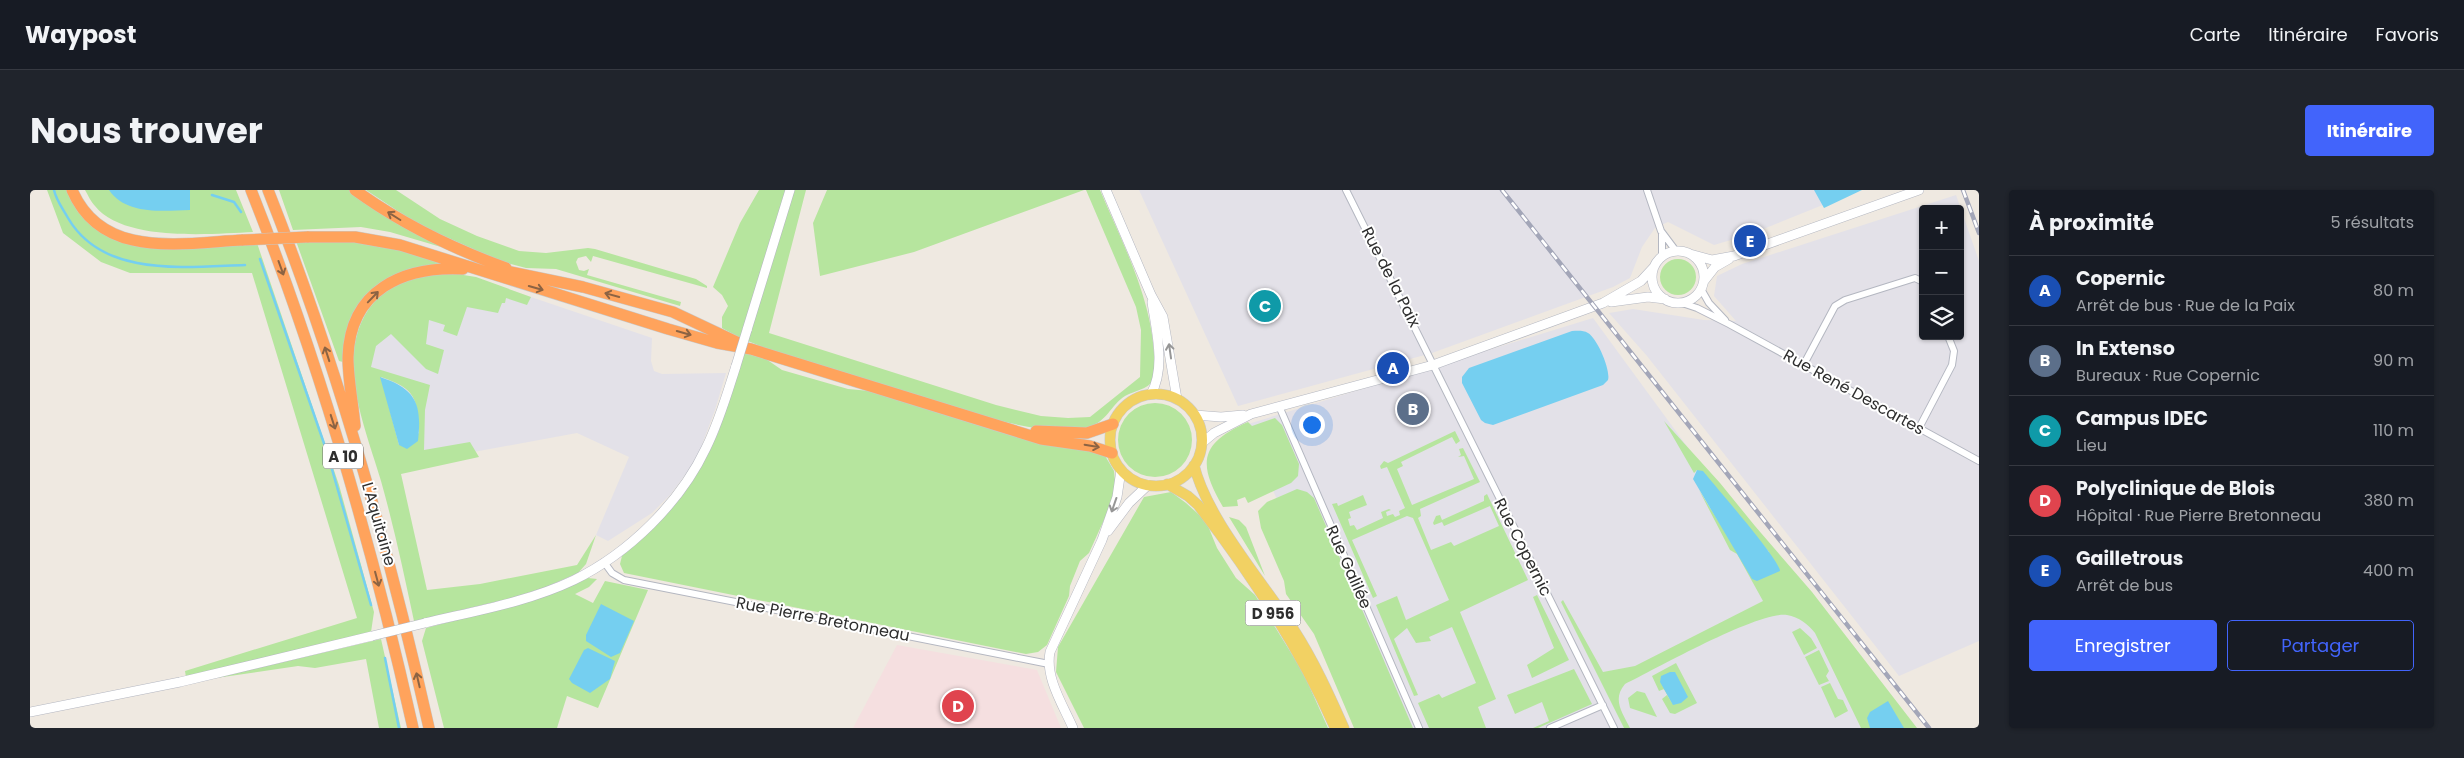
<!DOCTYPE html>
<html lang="fr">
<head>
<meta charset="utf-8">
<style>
  :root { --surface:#171b24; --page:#20242c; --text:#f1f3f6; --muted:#9ea1a6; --line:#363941; --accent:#4264fb }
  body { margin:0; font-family:Poppins,sans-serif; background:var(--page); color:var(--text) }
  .controls { position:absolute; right:15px; top:15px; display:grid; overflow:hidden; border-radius:5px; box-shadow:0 1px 4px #0004 }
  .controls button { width:45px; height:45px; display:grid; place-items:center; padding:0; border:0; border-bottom:1px solid var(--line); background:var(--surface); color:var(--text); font:25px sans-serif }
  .you { position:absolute; left:1281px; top:234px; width:18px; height:18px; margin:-12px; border:4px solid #fff; border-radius:50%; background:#1a73e8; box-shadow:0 0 0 8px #1a73e833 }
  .badge { display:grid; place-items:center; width:32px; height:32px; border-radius:50%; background:var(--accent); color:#fff; font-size:16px; font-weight:700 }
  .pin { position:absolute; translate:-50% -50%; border:2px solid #fff; box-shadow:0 1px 5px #0006 }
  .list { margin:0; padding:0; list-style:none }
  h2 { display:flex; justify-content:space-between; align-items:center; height:65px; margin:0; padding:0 20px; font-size:21px }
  h2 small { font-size:16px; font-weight:400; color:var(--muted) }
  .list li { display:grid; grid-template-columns:32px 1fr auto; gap:15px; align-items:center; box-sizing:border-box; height:70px; padding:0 20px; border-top:1px solid var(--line) }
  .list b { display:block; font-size:19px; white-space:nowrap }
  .list p { margin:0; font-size:16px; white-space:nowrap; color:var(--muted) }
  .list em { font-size:16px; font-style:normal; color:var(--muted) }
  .actions { display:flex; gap:10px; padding:15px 20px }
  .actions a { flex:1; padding:11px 0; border:1px solid var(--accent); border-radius:5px; text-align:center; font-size:18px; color:var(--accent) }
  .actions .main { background:var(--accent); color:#fff }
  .icon { flex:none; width:28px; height:28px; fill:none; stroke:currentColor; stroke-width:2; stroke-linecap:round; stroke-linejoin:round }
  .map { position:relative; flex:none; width:1949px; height:538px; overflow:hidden; border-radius:5px }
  header { display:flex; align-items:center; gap:30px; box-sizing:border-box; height:70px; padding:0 25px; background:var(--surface); border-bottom:1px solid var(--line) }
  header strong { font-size:24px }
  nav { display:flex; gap:28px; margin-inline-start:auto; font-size:18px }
  .intro { display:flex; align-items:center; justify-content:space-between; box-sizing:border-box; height:120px; padding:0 30px }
  h1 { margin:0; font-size:35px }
  .button { padding:12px 22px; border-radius:5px; background:var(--accent); color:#fff; font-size:18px; font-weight:700 }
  main { display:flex; gap:30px; padding:0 30px }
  aside { flex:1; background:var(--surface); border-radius:5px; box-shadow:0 1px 4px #0004 }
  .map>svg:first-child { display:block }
  .industrial { fill:#e3e1e8; fill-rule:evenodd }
  .medical { fill:#f5dfe0 }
  .green { fill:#b6e59e; fill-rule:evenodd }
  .water { fill:#75cff0 }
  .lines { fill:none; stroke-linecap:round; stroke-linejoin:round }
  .stream { stroke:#75cff0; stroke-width:2.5 }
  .street-casing { stroke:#b4b7c1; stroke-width:8 }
  .secondary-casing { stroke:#b4b7c1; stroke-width:10 }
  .primary-casing { stroke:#c9c9c9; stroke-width:11 }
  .highway-casing { stroke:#c9c9c9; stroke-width:12 }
  .street { stroke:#fff; stroke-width:6 }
  .secondary { stroke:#fff; stroke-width:9 }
  .primary { stroke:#f2d163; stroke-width:10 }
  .highway { stroke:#ffa35c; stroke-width:11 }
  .rail-casing { stroke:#a3a6b8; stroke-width:4.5 }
  .rail { stroke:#fff; stroke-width:2.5; stroke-dasharray:8; stroke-linecap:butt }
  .secondary-bridge-casing { stroke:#b4b7c1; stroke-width:10; stroke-linecap:butt }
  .highway-bridge-casing { stroke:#c9c9c9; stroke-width:12; stroke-linecap:butt }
  .secondary-bridge { stroke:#fff; stroke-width:9 }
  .highway-bridge { stroke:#ffa35c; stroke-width:11 }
  .oneway { stroke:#8c6343 }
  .oneway2 { stroke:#969696 }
  .labels { text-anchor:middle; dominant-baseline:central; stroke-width:4; stroke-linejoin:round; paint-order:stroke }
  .shield { fill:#fff; stroke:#6d6d6d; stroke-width:1 }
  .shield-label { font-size:15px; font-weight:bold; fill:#2e2e2e }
  .street-label { font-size:16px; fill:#2e2e2e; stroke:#fff }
</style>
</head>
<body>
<header>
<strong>Waypost</strong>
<nav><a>Carte</a><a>Itinéraire</a><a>Favoris</a></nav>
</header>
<div class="intro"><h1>Nous trouver</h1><a class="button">Itinéraire</a></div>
<main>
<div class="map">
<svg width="1949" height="538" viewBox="0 0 1949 538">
  <rect width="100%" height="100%" fill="#efe9e1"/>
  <path class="industrial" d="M1109 0H1830L1721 44 1684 55 1638 32 1625 38 1612 57 1600 88 1583 97 1402 163 1208 216Z
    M1926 5 1949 71V451L1869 486 1617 166 1579 123 1603 119 1674 130 1706 131 1684 106 1687 86 1712 74ZM1893 19H1930V146H1893Z
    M439 86 622 148 621 171 624 181 632 184 696 183 685 220 670 260 658 281 640 305 622 323 578 351 566 345 599 267 547 243 357 278 333 147Z
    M1563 128 1804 457 1842 538H1345L1215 235Z"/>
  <path class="medical" d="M867 455 1007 480 1031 538H823Z"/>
  <path class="green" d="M17 0H39L48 22 73 44 95 52 227 53 309 295 344 422 341 442 156 487 155 481 327 428 222 83H100L71 72 33 43Z
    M55 0H206L223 42C180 44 94 52 65 16 61 12 58 5 55 0Z
    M249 0H320L411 57 360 42 331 37 263 40Z
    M336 0H366L410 29 447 46 489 61 516 63 558 58 565 59 666 89 677 96V98L563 66 561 72 556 66 548 68 546 72 549 80 554 81 559 79 557 85 651 112 650 116 526 79 496 78 470 71 389 35Z
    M729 0H756L710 148 692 138V127L698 116 692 105 683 97 710 33Z
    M763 0H776L739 143 966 215 1011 226 1038 228 1060 227 1110 187 1111 140 1106 117 1056 0H1070C1096 62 1129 121 1124 190 1116 200 1106 200 1095 206 1081 215 1076 233 1058 237 1005 249 934 219 883 204 835 189 786 174 737 159L718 151Z
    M797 0H1054L884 62 790 86 783 33Z
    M266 51 331 52 368 58 412 73C382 78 349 85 332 113 324 126 318 157 313 172L309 171Z
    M1630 87a18 18 0 1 1 36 0a18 18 0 1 1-36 0Z
    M421 83 446 87 501 107 497 115 476 108 475 113H472L468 123 437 117 427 146 413 141 415 135 399 130 396 154 414 160 408 184 396 179 361 144 346 156 341 177 400 195 395 220 394 260 440 252 449 267 371 284 397 400 450 394 547 375 566 345 556 374 548 383 516 397 482 408 384 431C374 384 364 337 351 291 335 236 301 161 345 111 353 103 365 93 376 89 390 85 406 85 421 83ZM351 187C387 199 387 209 389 243L369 255Z
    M714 163 736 169 752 180 818 199 840 201 1074 264 1084 281 1085 291 1084 302 1078 321 1059 363 1050 371 1040 396 1039 406 1017 455 1008 462 996 464 594 383 590 374 592 366 668 280 688 243Z
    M1088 250a37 37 0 1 1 74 0a37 37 0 1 1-74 0Z
    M1245 228 1252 235 1269 274 1268 286 1261 293 1218 313 1215 307 1207 310 1208 316 1193 317C1167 273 1170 253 1218 232L1222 236Z
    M1634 231 1690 293 1725 336 1782 402 1887 538H1831L1785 443C1778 434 1769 427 1757 425 1728 421 1626 479 1595 494 1582 509 1592 522 1600 538H1594L1531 412 1533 410 1573 482 1605 476 1733 411 1707 364 1700 360 1669 300 1705 358 1739 362 1667 280 1664 283Z
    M1425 241 1430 251 1426 254 1422 247 1371 272 1373 276 1367 279 1382 315 1444 289 1434 266 1428 267 1431 265 1429 259 1433 258 1450 292 1390 319 1391 326 1388 328 1401 360 1421 352 1424 356 1469 336 1460 316 1414 336 1412 332 1404 335 1403 333 1406 326 1410 325 1412 330 1454 311V306L1457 304 1498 390 1430 422 1466 509 1448 517 1456 538H1399L1388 513 1409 504 1412 508 1446 493 1422 437 1399 447 1401 451 1386 453 1377 438 1364 449 1388 505 1384 506 1346 415 1367 406 1376 430 1419 410 1383 328 1377 326 1322 350 1347 406 1343 408 1302 314 1307 313 1308 316 1333 305 1337 315 1319 322 1321 328 1318 329 1320 336 1324 335 1327 340 1353 328 1351 322 1359 319 1361 320 1356 322 1357 326 1363 324 1365 327 1370 325 1369 321 1375 318 1357 277 1351 279 1350 276 1354 271 1358 273Z
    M1267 299 1277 302 1284 308 1383 538H1324L1284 444 1256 404 1254 391 1231 338 1228 321 1237 312Z
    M1141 302 1156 313 1176 331 1187 358 1206 388 1225 405 1273 482 1298 538H1054L1026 482 1028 457 1114 307Z
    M1199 327 1209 330 1216 337 1235 386Z
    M558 388 567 389 559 397 545 404 563 413 575 391 618 400 568 518 537 506 527 538H414L392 451 396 438C451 424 506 411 558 388Z
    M1507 405 1539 470 1502 488 1497 475 1524 458 1503 407Z
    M1770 438 1781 448 1787 458 1774 465 1762 442Z
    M351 449 371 538H349L336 469 285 478 268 476 186 488Z
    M1789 460 1799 481 1796 486 1799 491 1789 495 1775 467Z
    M1646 473 1667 513 1645 524 1640 523 1632 509 1637 505 1643 515 1630 492 1634 499 1629 501 1622 486Z
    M1544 479 1562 514 1508 538H1503L1519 531 1512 512 1485 524 1477 505Z
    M1800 493 1808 509 1813 510 1818 521 1805 528 1791 497Z
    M1607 501 1615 503 1627 527 1600 518 1598 508Z"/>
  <path class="water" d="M79 0H160V20C132 21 96 25 79 0Z
    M1784 0H1832L1794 18Z
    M1542 141C1547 141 1553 140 1558 143 1567 148 1581 180 1578 190L1573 195 1463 235 1455 233 1451 230 1432 193V187L1439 178Z
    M350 187C387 199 392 215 388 251L377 259 369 255Z
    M1667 280 1673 281C1685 296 1750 370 1750 381L1727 391 1722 389 1663 289Z
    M571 414 604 431 590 463 581 467 556 451V445Z
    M558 458 585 471 580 489 560 503 542 493 539 489 554 460Z
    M1640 482H1645L1658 507 1651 513 1643 515 1630 492 1631 486Z
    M1858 511 1874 538H1840L1837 528 1840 522Z"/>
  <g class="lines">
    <path class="stream" d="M24 0C26 10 33 19 38 28 73 88 155 77 215 75
      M182 5 204 12 211 22
      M230 69 297 262 341 415
      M355 468 369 538"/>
    <defs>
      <path id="street" d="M1316 0 1584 538
        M1617 0 1631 41 1646 61
        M1632 67V44
        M1671 99 1679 113 1695 130
        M1649 112 1667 118 1699 134 1949 271
        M1774 174 1805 116 1815 110 1885 88 1893 92
        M1249 216 1389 538
        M1889 238 1922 175 1924 161 1918 146
        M574 372 582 383 594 390 1019 474
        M1520 538 1573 515"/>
      <path id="secondary" d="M1076 0 1121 105 1133 127 1147 209
        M1622 87a26 26 0 1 1 52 0a26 26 0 1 1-52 0Z
        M1660 64 1682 70 1704 66 1889 0
        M1674 91 1685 77 1699 69
        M1581 112 1618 107 1635 109
        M717 140 760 0
        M1121 204C1136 178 1126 140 1122 112
        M1165 225 1191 227 1213 225
        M1172 253 1184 243 1221 224 1403 175 1573 113 1611 91 1624 77
        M1078 341 1099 313 1118 295
        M395 433C445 421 498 412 544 390 599 363 650 313 676 258 689 232 697 204 706 176
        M0 522 150 492 342 446
        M1043 538C1033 515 1015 488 1020 462L1072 350 1087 307 1091 280"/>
      <path id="primary" d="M1080 250a46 46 0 1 1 92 0a46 46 0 1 1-92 0Z
        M1164 275C1177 329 1233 392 1264 440 1284 471 1299 504 1314 538
        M1137 294 1158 306 1168 315C1221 384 1270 458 1305 538"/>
      <path id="highway" d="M42 0C72 70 151 53 213 50
        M221 0C290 174 342 355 383 538
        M238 0C307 174 358 355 399 538
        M325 0C372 34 421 58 476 78
        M277 47H325L370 55 638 139 687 153 721 159 1011 249 1060 256 1082 263
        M466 79 553 97 643 122 713 155
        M325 236C323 213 318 190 318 167 320 100 373 76 433 79
        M1006 241 1057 243 1083 234"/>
    </defs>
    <use href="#street" class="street-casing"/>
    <use href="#secondary" class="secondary-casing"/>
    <use href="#primary" class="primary-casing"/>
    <use href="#highway" class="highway-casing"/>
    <use href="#street" class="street"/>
    <use href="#secondary" class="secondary"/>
    <use href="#primary" class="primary"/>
    <use href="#highway" class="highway"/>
    <defs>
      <path id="rail" d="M1472 0 1899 538
        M1933 0 1949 43"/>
    </defs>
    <use href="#rail" class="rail-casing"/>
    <use href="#rail" class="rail"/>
    <defs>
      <path id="secondary-bridge" d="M706 176 717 140
        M342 446 395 433"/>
      <path id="highway-bridge" d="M213 50 277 47"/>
    </defs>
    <use href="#secondary-bridge" class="secondary-bridge-casing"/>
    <use href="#highway-bridge" class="highway-bridge-casing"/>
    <use href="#secondary-bridge" class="secondary-bridge"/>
    <use href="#highway-bridge" class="highway-bridge"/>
  </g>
  <defs><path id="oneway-shaft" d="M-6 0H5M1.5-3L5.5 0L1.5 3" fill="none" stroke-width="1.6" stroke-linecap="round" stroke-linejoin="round" transform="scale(1.25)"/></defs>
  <g class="oneway">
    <use href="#oneway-shaft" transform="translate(364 26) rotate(-148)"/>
    <use href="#oneway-shaft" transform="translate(251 78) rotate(70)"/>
    <use href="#oneway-shaft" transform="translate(506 98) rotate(16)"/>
    <use href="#oneway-shaft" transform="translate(582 105) rotate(-165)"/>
    <use href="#oneway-shaft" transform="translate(343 107) rotate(-46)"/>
    <use href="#oneway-shaft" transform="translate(654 143) rotate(16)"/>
    <use href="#oneway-shaft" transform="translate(297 164) rotate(-108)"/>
    <use href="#oneway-shaft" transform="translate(303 232) rotate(72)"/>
    <use href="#oneway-shaft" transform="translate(1062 256) rotate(10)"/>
    <use href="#oneway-shaft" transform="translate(347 389) rotate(75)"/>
    <use href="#oneway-shaft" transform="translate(388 490) rotate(-103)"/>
  </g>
  <g class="oneway2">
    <use href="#oneway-shaft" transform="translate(1140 161) rotate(-98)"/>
    <use href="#oneway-shaft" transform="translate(1084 315) rotate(109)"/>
  </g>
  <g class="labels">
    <g class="shield">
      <rect x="293" y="253.5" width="40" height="25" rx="4"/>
      <rect x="1215.5" y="410.5" width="55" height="25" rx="4"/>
    </g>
    <g class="shield-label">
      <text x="313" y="266">A 10</text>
      <text x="1243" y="423">D 956</text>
    </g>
    <g class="street-label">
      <text transform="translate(1361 87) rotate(63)">Rue de la Paix</text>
      <text transform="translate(1824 202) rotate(29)">Rue René Descartes</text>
      <text transform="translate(349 334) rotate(74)">L'Aquitaine</text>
      <text transform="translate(1493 357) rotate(63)">Rue Copernic</text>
      <text transform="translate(1319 377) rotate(66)">Rue Galilée</text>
      <text transform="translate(793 429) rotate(11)">Rue Pierre Bretonneau</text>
    </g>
  </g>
</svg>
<div class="controls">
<button>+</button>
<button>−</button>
<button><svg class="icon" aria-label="layers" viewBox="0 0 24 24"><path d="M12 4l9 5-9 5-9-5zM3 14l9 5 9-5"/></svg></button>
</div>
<div class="you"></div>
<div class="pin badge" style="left:1363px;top:178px;background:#1a4fb4">A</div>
<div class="pin badge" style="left:1383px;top:219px;background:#5c6f8a">B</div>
<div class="pin badge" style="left:1235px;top:116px;background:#0f9aa8">C</div>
<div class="pin badge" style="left:928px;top:516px;background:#e0444e">D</div>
<div class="pin badge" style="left:1720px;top:51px;background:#1a4fb4">E</div>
</div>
<aside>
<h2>À proximité<small>5 résultats</small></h2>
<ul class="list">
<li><span class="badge" style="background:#1a4fb4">A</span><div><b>Copernic</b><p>Arrêt de bus · Rue de la Paix</p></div><em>80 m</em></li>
<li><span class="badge" style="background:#5c6f8a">B</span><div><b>In Extenso</b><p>Bureaux · Rue Copernic</p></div><em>90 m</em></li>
<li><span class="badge" style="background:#0f9aa8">C</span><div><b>Campus IDEC</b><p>Lieu</p></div><em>110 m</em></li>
<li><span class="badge" style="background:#e0444e">D</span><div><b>Polyclinique de Blois</b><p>Hôpital · Rue Pierre Bretonneau</p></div><em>380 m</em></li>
<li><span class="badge" style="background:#1a4fb4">E</span><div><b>Gailletrous</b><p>Arrêt de bus</p></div><em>400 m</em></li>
</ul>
<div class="actions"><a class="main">Enregistrer</a><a>Partager</a></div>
</aside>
</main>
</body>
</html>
